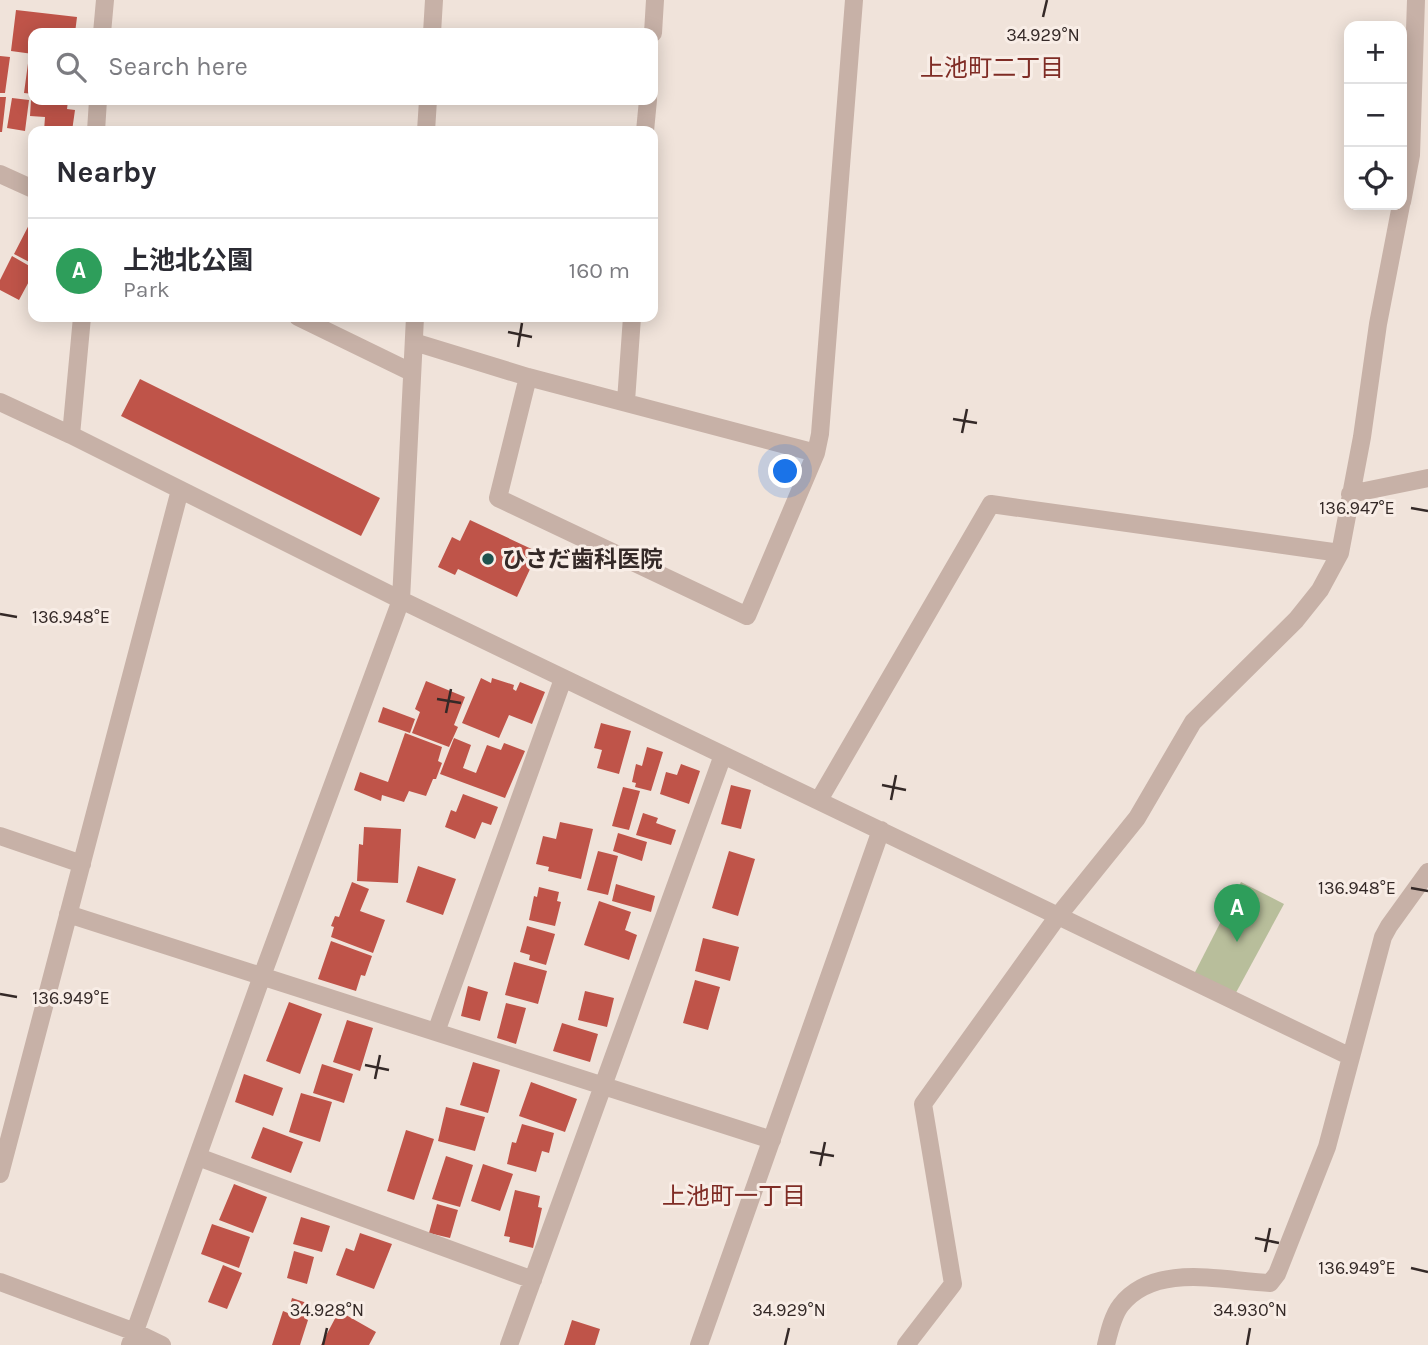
<!DOCTYPE html>
<html lang="en">
<head>
<meta charset="utf-8">
<style>
  :root { --surface:#fff; --page:#f2f2f3; --text:#2b2b33; --muted:#7c7c81; --line:#e1e1e2; --accent:#7c3aed }
  body { margin:0; font-family:Karla,"Noto Sans JP",sans-serif; background:var(--page); color:var(--text) }
  .controls { position:absolute; right:21px; top:21px; display:grid; overflow:hidden; border-radius:14px; box-shadow:0 4px 18px #0003 }
  .controls button { width:63px; height:63px; display:grid; place-items:center; padding:0; border:0; border-bottom:2px solid var(--line); background:var(--surface); color:var(--text); font:35px sans-serif }
  .you { position:absolute; left:786px; top:472px; width:24px; height:24px; margin:-18px; border:5px solid #fff; border-radius:50%; background:#1a73e8; box-shadow:0 0 0 10px #1a73e833 }
  .badge { display:grid; place-items:center; width:46px; height:46px; border-radius:50%; background:var(--accent); color:#fff; font-size:23px; font-weight:700 }
  .pin { position:absolute; translate:-50% -58px; filter:drop-shadow(0 2px 4px #0008) }
  .pin::after { content:''; position:absolute; top:37px; width:24px; height:21px; background:inherit; clip-path:polygon(0 0,100% 0,50% 100%) }
  .list { margin:0; padding:0; list-style:none }
  h2 { display:flex; justify-content:space-between; align-items:center; height:91px; margin:0; padding:0 28px; font-size:30px }
  h2 small { font-size:23px; font-weight:400; color:var(--muted) }
  .list li { display:grid; grid-template-columns:46px 1fr auto; gap:21px; align-items:center; box-sizing:border-box; height:105px; padding:0 28px; border-top:2px solid var(--line) }
  .list b { display:block; font-size:26px; white-space:nowrap }
  .list p { margin:0; font-size:23px; white-space:nowrap; color:var(--muted) }
  .list em { font-size:23px; font-style:normal; color:var(--muted) }
  .icon { flex:none; width:38px; height:38px; fill:none; stroke:currentColor; stroke-width:2; stroke-linecap:round; stroke-linejoin:round }
  .map { position:relative; flex:none; width:1428px; height:1345px; overflow:hidden }
  .search { position:absolute; background:var(--surface); box-shadow:0 4px 18px #0003; left:28px; top:28px; width:630px; height:77px; display:flex; align-items:center; gap:18px; box-sizing:border-box; padding:0 24px; border-radius:14px; color:var(--muted); font-size:26px }
  .panel { position:absolute; background:var(--surface); box-shadow:0 4px 18px #0003; left:28px; top:126px; width:630px; height:196px; border-radius:14px }
  .map>svg:first-child { display:block }
  .green { fill:#b8be9b }
  .building { fill:#bf5449 }
  .lines { fill:none; stroke-linecap:round; stroke-linejoin:round }
  .street { stroke:#c7b1a7; stroke-width:18 }
  .ticks { fill:none; stroke:#342927; stroke-width:2.5 }
  .poi-dot { fill:#1f534f; stroke:#f8ede6; stroke-width:2.5 }
  .labels { text-anchor:middle; dominant-baseline:central; stroke-width:6; stroke-linejoin:round; paint-order:stroke }
  .poi-label { font-size:23px; font-weight:bold; fill:#342927; stroke:#f8ede6; text-anchor:start }
  .neighbourhood-label { font-size:24px; fill:#7f2c25; stroke:#f8ede6 }
  .ticks-label { font-size:18px; text-anchor:middle; fill:#342927; stroke:#f8ede6; stroke-width:6; stroke-linejoin:round; paint-order:stroke }
</style>
</head>
<body>
<div class="map">
<svg width="1428" height="1345" viewBox="0 0 1428 1345">
  <rect width="100%" height="100%" fill="#f0e3da"/>
  <path class="green" d="M1241 882 1284 904 1232 1000 1191 980Z"/>
  <path class="building" d="M16 10 77 17 75 33H33V54L11 51Z
    M0 56 10 57 5 93H0Z
    M29 56 33 57V94L24 93Z
    M0 97H6L2 132H0Z
    M12 98 29 100 25 131 7 128Z
    M31 100 68 101 67 109 75 110 72 131H44L45 117 30 116Z
    M33 217V264L14 254Z
    M12 256 33 268V274L19 300 0 290V280Z
    M140 379 380 498 361 536 121 416Z
    M470 520 538 552 517 597 458 569 455 575 438 567 452 537 460 541Z
    M481 678 491 683 492 678 514 685 513 689 516 691 520 682 545 692 532 724 509 715 499 738 462 723Z
    M426 681 465 697 454 725 458 727 449 747 412 733 420 712 415 709Z
    M383 707 415 719 410 733 378 722Z
    M601 723 631 731 619 774 597 768 602 750 594 748Z
    M405 733 442 747 438 761 442 763 436 779H433L426 796 409 791 404 802 382 795 381 801 354 790 360 772 388 782Z
    M454 738 471 745 463 768 476 773 487 745 501 750 504 743 525 751 505 798 440 774Z
    M647 747 663 752 651 791 635 787 636 783 632 782 636 764 642 766Z
    M681 764 700 771 689 804 660 794 666 772 677 775Z
    M731 785 751 790 741 829 721 824Z
    M623 787 640 791 629 830 612 826Z
    M463 794 498 807 491 825 482 822 475 839 445 827 451 810 456 812Z
    M643 813 658 818 656 823 676 830 671 845 636 835Z
    M560 822 593 829 581 879 548 871 549 867 536 864 543 836 556 839Z
    M364 827 401 829 398 883 357 881 359 844 363 845Z
    M618 833 647 842 642 861 613 851Z
    M598 851 618 856 608 895 587 890Z
    M729 851 755 859 738 916 712 908Z
    M418 866 456 879 443 915 406 902Z
    M352 882 369 889 360 911 385 920 373 953 331 937 334 927 331 926 335 916 339 917Z
    M616 884 655 896 651 912 612 901Z
    M539 887 559 892 557 901 561 902 555 926 529 920 534 896 537 897Z
    M599 901 631 912 625 930 637 935 629 960 584 945Z
    M527 926 555 934 546 965 529 960 530 955 520 952Z
    M703 938 739 947 730 981 695 971Z
    M331 941 372 956 365 976 361 975 356 991 318 979Z
    M514 962 547 971 538 1004 505 995Z
    M695 980 720 987 708 1030 683 1023Z
    M468 986 488 992 480 1021 461 1016Z
    M585 991 614 998 607 1027 578 1020Z
    M289 1002 322 1014 300 1074 266 1061Z
    M506 1003 526 1008 516 1044 497 1038Z
    M347 1020 373 1028 360 1071 333 1062Z
    M562 1023 598 1034 590 1062 553 1051Z
    M473 1062 500 1070 488 1113 460 1105Z
    M322 1064 353 1074 344 1103 313 1093Z
    M244 1074 283 1088 273 1116 235 1102Z
    M531 1082 577 1099 565 1132 519 1116Z
    M301 1093 332 1102 320 1142 289 1132Z
    M446 1107 485 1117 475 1151 438 1141Z
    M522 1124 554 1133 549 1153 542 1151 536 1172 507 1164 512 1142 516 1143Z
    M263 1127 303 1142 291 1173 251 1158Z
    M406 1130 434 1139 414 1200 387 1191Z
    M446 1156 473 1165 460 1207 432 1199Z
    M483 1164 513 1174 500 1211 471 1201Z
    M234 1184 267 1197 253 1233 219 1220Z
    M515 1190 540 1196 538 1207 542 1208 533 1248 509 1242 510 1237 504 1236Z
    M437 1204 458 1210 450 1238 429 1233Z
    M301 1217 330 1226 322 1252 293 1244Z
    M212 1224 250 1237 239 1268 201 1254Z
    M360 1233 392 1244 374 1289 336 1275 346 1248 354 1251Z
    M294 1251 314 1257 307 1284 287 1278Z
    M223 1265 242 1273 227 1309 208 1302Z
    M292 1298 310 1304 306 1319 308 1320 300 1345H272L283 1311 288 1313Z
    M339 1311 376 1332 369 1345H321Z
    M572 1320 600 1329 595 1345H564Z"/>
  <g class="lines">
    <path class="street" d="M102 33 105 0
      M432 33 434 0
      M653 33 655 0
      M96 131 98 100
      M426 131 428 100
      M645 131 648 100
      M0 174 33 189
      M1402 202 1411 155 1416 0
      M298 317 411 372
      M414 342 528 377 816 453
      M528 377 498 498 747 616 816 453 820 434 854 0
      M626 401 632 317
      M0 402 71 435 401 600 1349 1056
      M71 435 82 317
      M1350 494 1428 478
      M819 800 991 504 1340 553
      M0 836 82 864
      M68 914 772 1140
      M436 1032 563 679
      M198 1157 533 1280
      M0 1174 180 490
      M0 1282 135 1332 162 1345
      M130 1345 262 976 401 600 415 317
      M509 1345 723 755
      M699 1345 881 830
      M906 1345 953 1284 923 1104 1058 916 1137 818 1193 722 1296 620 1320 590 1340 553 1362 437 1378 324 1401 205
      M1106 1345C1109 1332 1113 1315 1121 1305 1155 1262 1223 1281 1270 1283L1277 1274 1327 1147 1383 937 1389 926 1428 872"/>
  </g>
  <path class="ticks" d="M1043 17 1047 0M508 332 532 337M518 347 522 323M953 419 977 423M962 433 967 409M1411 508 1428 511M0 614 17 617M437 699 461 703M446 713 451 689M882 785 906 790M891 800 896 775M1411 888 1428 891M0 994 17 997M365 1065 389 1070M375 1079 380 1055M810 1152 834 1156M820 1166 825 1142M1255 1238 1279 1243M1265 1252 1270 1228M1411 1268 1428 1272M323 1345 327 1328M785 1345 789 1328M1247 1345 1250 1328"/>
  <circle class="poi-dot" cx="488" cy="559" r="7"/>
  <g class="labels">
    <g class="poi-label">
      <text x="502" y="559">ひさだ歯科医院</text>
    </g>
    <g class="neighbourhood-label">
      <text x="992" y="68">上池町二丁目</text>
      <text x="734" y="1196">上池町一丁目</text>
    </g>
  </g>
  <g class="ticks-label">
    <text x="1043" y="41">34.929°N</text>
    <text x="1357" y="514">136.947°E</text>
    <text x="71" y="623">136.948°E</text>
    <text x="1357" y="894">136.948°E</text>
    <text x="71" y="1004">136.949°E</text>
    <text x="1357" y="1274">136.949°E</text>
    <text x="327" y="1316">34.928°N</text>
    <text x="789" y="1316">34.929°N</text>
    <text x="1250" y="1316">34.930°N</text>
  </g>
</svg>
<div class="controls">
<button>+</button>
<button>−</button>
<button><svg class="icon" aria-label="locate" viewBox="0 0 24 24"><circle cx="12" cy="12" r="6"/><path d="M12 2v4M12 18v4M2 12h4M18 12h4"/></svg></button>
</div>
<div class="you"></div>
<div class="pin badge" style="left:1237px;top:942px;background:#2e9e5b">A</div>
<div class="search"><svg class="icon" aria-label="search" viewBox="0 0 24 24"><circle cx="10" cy="10" r="6"/><path d="M15 15l6 6"/></svg>Search here</div>
<section class="panel">
<h2>Nearby<small></small></h2>
<ul class="list">
<li><span class="badge" style="background:#2e9e5b">A</span><div><b>上池北公園</b><p>Park</p></div><em>160 m</em></li>
</ul>
</section>
</div>
</body>
</html>
